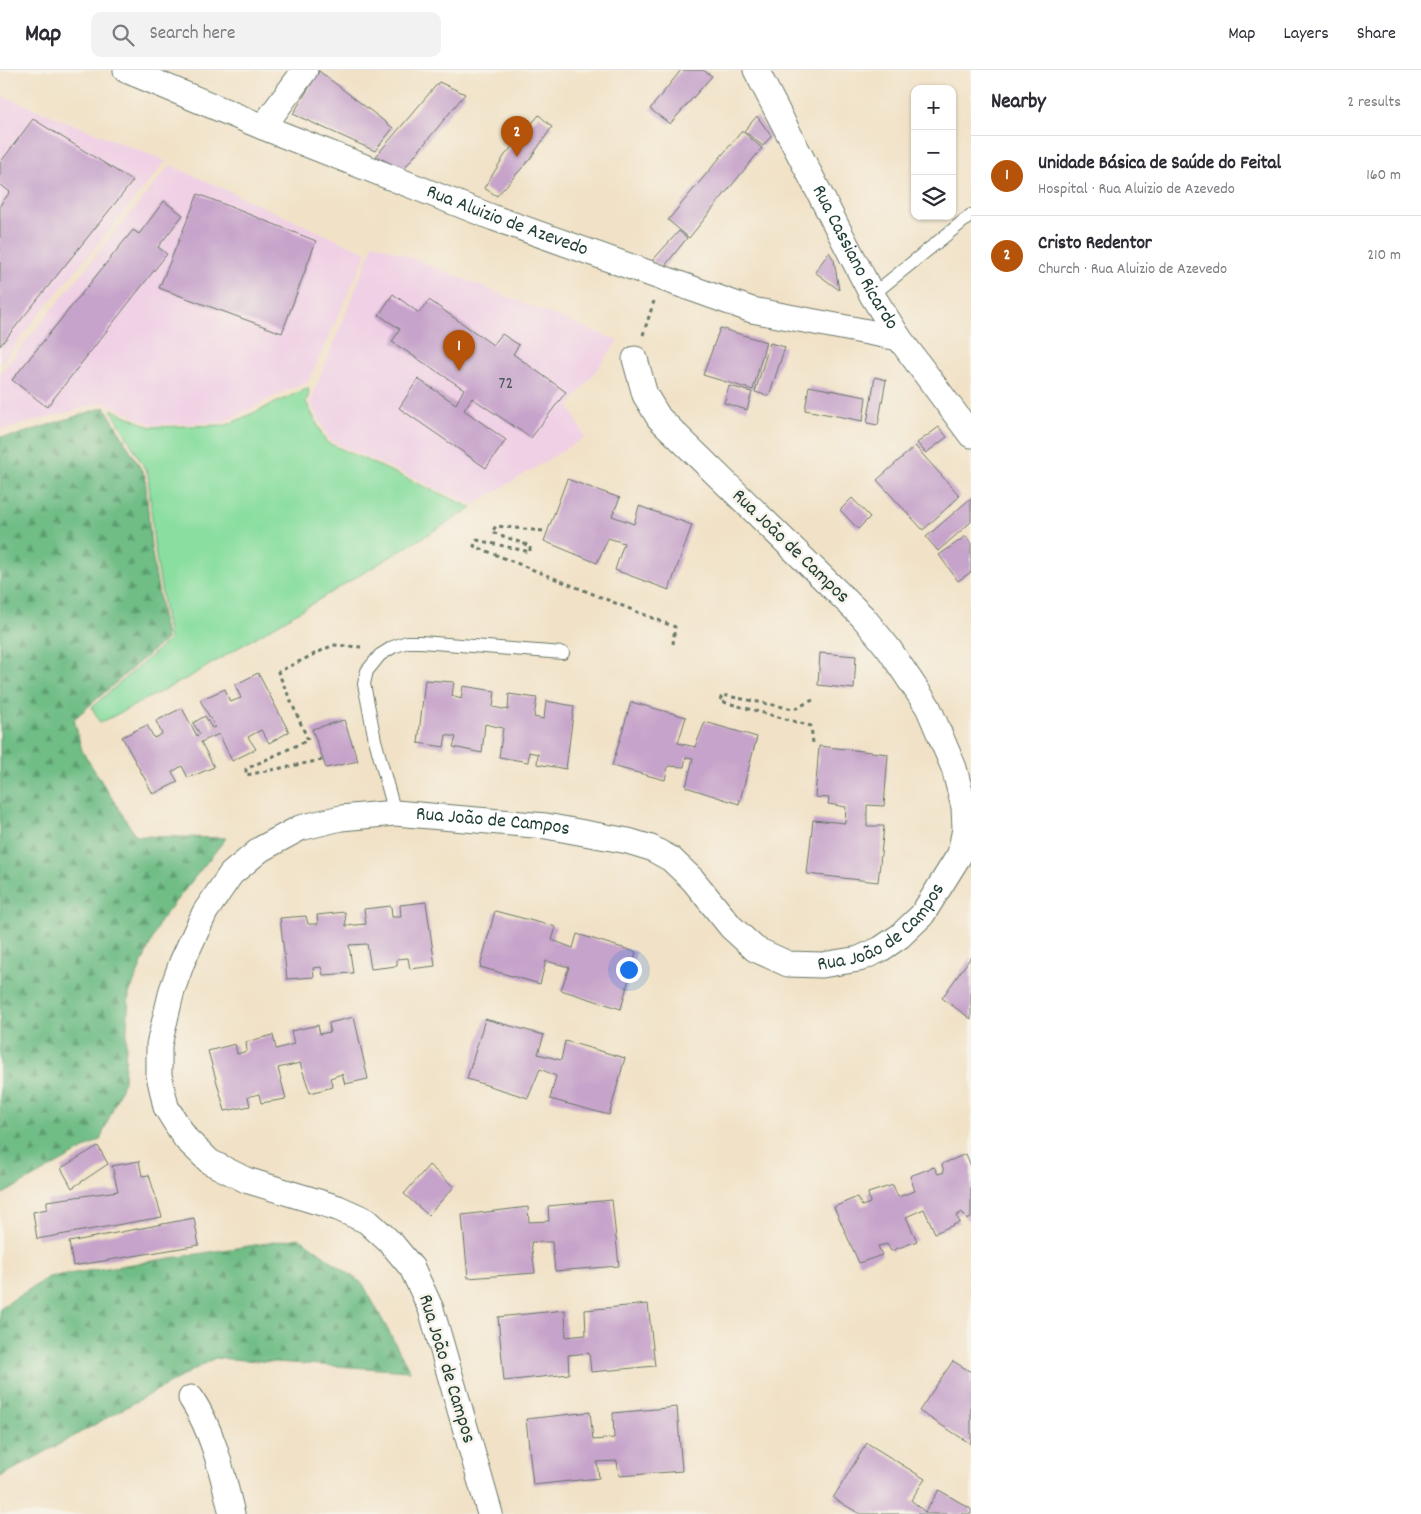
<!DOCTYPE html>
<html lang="en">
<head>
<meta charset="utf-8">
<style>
  :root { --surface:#fff; --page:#f2f2f3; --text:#2b2b33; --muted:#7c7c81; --line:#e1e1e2; --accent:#b45309 }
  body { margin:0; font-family:Dekko,sans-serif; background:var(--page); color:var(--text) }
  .controls { position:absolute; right:15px; top:15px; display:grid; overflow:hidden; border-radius:10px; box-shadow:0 1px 4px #0004 }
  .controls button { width:45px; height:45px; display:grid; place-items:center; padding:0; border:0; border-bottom:1px solid var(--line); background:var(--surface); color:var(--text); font:25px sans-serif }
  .you { position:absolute; left:628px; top:899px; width:18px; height:18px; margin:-12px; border:4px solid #fff; border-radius:50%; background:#1a73e8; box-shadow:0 0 0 8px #1a73e833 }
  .badge { display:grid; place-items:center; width:32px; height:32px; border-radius:50%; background:var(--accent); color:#fff; font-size:16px; font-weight:700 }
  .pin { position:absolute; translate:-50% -41px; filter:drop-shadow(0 1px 2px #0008) }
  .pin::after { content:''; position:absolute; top:26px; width:18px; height:15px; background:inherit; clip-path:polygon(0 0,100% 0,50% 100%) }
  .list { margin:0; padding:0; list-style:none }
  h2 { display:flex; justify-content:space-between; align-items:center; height:65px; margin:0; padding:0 20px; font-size:21px }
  h2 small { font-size:16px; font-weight:400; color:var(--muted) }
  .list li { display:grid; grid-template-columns:32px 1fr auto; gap:15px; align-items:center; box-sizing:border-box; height:80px; padding:0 20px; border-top:1px solid var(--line) }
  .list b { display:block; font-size:19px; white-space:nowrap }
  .list p { margin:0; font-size:16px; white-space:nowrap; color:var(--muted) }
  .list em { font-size:16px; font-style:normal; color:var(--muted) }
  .icon { flex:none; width:28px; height:28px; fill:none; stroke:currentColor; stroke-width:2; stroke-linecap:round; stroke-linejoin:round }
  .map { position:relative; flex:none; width:971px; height:1444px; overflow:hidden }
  header { display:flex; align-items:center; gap:30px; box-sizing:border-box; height:70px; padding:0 25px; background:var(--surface); border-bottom:1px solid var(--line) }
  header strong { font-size:24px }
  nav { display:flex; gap:28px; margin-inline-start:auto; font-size:18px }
  .search { width:350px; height:45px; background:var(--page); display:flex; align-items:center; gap:12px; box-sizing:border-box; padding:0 18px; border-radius:10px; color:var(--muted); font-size:19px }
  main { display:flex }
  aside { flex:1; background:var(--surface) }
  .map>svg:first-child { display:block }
  .built { fill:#f0d0e5 }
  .green { fill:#8adea0; stroke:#548e6a }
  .forest { fill:url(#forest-firs); stroke:#477d5d }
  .building { fill:#c6a3ca }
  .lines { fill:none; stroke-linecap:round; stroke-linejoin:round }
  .lane-casing { stroke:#687767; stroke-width:14 }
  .street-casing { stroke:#687767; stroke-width:27 }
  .path { stroke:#687767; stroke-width:3; stroke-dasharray:4 4; stroke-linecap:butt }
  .lane { stroke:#fff; stroke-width:12 }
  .street { stroke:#fff; stroke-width:25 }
  .labels { text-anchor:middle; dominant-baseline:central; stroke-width:5; stroke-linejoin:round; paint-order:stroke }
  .number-label { font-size:18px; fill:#49565a }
  .street-label { font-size:20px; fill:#1f3d34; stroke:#f7f3e8 }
</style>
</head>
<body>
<header>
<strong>Map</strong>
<div class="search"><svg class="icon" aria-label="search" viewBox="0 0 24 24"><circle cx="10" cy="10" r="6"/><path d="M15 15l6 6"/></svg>Search here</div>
<nav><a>Map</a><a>Layers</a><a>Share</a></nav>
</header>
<main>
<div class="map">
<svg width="971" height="1444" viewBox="0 0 971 1444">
  <defs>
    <pattern id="forest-firs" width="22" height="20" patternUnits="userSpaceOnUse" patternTransform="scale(1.25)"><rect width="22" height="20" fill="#6fbd86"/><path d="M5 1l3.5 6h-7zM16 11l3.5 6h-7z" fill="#5b9b6e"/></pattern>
  </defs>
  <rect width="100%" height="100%" fill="#f7f3e8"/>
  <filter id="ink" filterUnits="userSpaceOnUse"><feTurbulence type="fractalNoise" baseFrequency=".02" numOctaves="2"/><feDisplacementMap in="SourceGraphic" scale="10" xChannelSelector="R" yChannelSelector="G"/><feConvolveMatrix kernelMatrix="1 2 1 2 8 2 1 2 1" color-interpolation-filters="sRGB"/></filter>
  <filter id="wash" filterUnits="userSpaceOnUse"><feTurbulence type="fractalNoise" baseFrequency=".0096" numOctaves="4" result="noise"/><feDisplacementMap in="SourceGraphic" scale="20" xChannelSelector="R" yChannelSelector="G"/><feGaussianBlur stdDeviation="1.12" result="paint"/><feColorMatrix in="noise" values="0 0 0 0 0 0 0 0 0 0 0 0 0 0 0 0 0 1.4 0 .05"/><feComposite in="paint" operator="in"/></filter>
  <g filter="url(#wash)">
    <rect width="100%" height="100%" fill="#f1e2c7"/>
    <path class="built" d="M0 25 166 91 38 246 0 295Z
      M170 95 344 173 367 182 308 313 289 319 224 352 153 355 104 332 10 358 0 360V303Z
      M374 173 618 271 569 336 585 367 474 435 330 371 310 332Z"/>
    <path class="green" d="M308 318 309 323 306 332 326 372 472 438 191 606 100 653 92 637 169 570 154 474 148 404 111 339 151 357 227 355Z"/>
    <path class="forest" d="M105 337 145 406 151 477 166 569 74 649 82 681 136 766 226 768 160 851 129 924 124 1011 100 1070 3 1124 0 1119V367L14 366Z
      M300 1168 363 1214 410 1301 215 1288 0 1407V1238L49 1207Z"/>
    <g id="blocks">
      <path class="building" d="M681 0H703L712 6 670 54 650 39Z
        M319 1 393 58 375 81 293 44Z
        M439 12 465 24 403 100 376 86Z
        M539 45 552 57 530 89 497 126 484 118 505 85Z
        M757 46 771 66 763 76 744 61Z
        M33 49 133 111 0 276V135L10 122 0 114V93Z
        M742 61 762 78 689 168 668 150Z
        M198 124 316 171 282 263 159 218Z
        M164 131 183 145 158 177 167 184 47 337 12 310 133 160 139 164Z
        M679 161 687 168 664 197 652 191Z
        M829 182 834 190 839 220 815 202Z
        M393 224 419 243 429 230 493 275 502 264 519 275 513 284 566 322 531 368 472 328 464 340 506 370 486 398 399 338 418 309 456 334 464 319 392 272 400 259 379 245Z
        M720 258 766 272 753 320 703 305Z
        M770 273 785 277 769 326 755 322Z
        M875 307 886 310 878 355 867 353Z
        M729 316 752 322 747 340 724 333Z
        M809 316 866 327 863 351 805 340Z
        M939 357 947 367 926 383 917 373Z
        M915 376 960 426 923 460 877 410Z
        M567 409 620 428 612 446 634 454 639 436 692 455 669 520 615 500 624 473 608 468 597 493 544 471Z
        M852 428 870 447 858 459 840 440Z
        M971 428V452L938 481 926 467Z
        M966 466 971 473V502L958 511 939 485Z
        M820 583 856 586 854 619 818 615Z
        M258 603 289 662 269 673 261 660 248 667 256 679 232 691 219 664 201 672 214 697 188 708 182 696 172 702 178 712 153 724 122 667 147 655 154 668 162 664 156 651 182 638 197 666 200 664 193 653 205 646 212 658 215 657 200 630 225 619 230 632 241 628 235 615Z
        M425 610 454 612 452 626 461 629 463 616 495 621 493 637 508 640 509 624 537 628 534 647 544 649 546 631 574 636 566 699 537 694 538 684 529 682 528 692 499 687 503 658 485 654 482 683 453 677 456 667 446 665 444 677 418 673Z
        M631 632 686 647 678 673 695 677 705 652 757 667 739 734 686 717 693 688 686 687 684 697 668 696 665 710 612 696Z
        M344 650 358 691 326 698 312 659Z
        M819 676 888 684 884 736 867 735V756H884L878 812 807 804 813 750 845 753 846 737 828 734 829 728 815 727Z
        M426 832 435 896 410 899 408 888 397 889V896L371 899 367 874 349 875 353 903 323 905 321 897 313 898 314 907 287 909 280 848 306 846 308 854H318L317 845 345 842 346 856 366 854 364 839 391 836 392 847H401L400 835Z
        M495 841 556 857 552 870 573 878 577 864 636 882 621 939 561 920 569 897 546 891 540 914 480 897Z
        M971 887V949L942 928Z
        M354 947 368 1009 345 1014 342 1004 330 1008 333 1017 310 1023 300 993 278 998 286 1029 261 1033 259 1024 248 1027 250 1036 225 1041 208 981 235 974 237 984 247 981 246 972 273 965 276 979 294 974 291 961 318 955 320 964 330 962 329 953Z
        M485 949 544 965 538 984 561 990 565 971 625 988 609 1045 550 1029 556 1006 540 999 528 1028 467 1009Z
        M98 1076 108 1094 72 1118 61 1098Z
        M966 1084 971 1096V1148L967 1150 962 1142 956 1146 960 1152 935 1163 924 1139 906 1147 917 1171 891 1181 887 1174 878 1176 882 1185 859 1193 834 1137 857 1127 862 1136 870 1133 868 1123 893 1115 898 1127 915 1121 910 1106 934 1097 938 1104 944 1102 942 1094Z
        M139 1091 142 1106 149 1105 162 1147 37 1169 33 1142 47 1139V1131L118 1121 112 1096Z
        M429 1095 454 1117 428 1145 404 1124Z
        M612 1130 619 1196 555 1201 552 1172H531L535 1203 468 1208 462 1145 528 1137 529 1152 549 1151 548 1136Z
        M194 1148 199 1175 73 1196 69 1172Z
        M648 1234 655 1296 591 1302 589 1283 568 1285 569 1304 504 1311 498 1247 565 1240 566 1267 586 1265 585 1240Z
        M953 1291 971 1302V1374L919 1341Z
        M677 1337 682 1401 619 1406 617 1391 597 1392 599 1408 533 1415 526 1349 590 1342 593 1370 614 1368 613 1343Z
        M867 1373 925 1409 911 1430 925 1442 939 1420 971 1439V1444H860L833 1428Z"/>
    </g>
  </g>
  <g filter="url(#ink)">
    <use href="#blocks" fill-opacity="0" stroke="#687767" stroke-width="1"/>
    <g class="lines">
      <defs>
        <path id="lane" d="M872 225 971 145
          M395 743 375 670 364 614 367 601 380 585 393 577 407 572H421L563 583"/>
        <g id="street">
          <path id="s1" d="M126 0 263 57 494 148 752 240 899 268"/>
          <path id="s2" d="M756 0 872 225 899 268 971 365"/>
          <path d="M263 57 305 0"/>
          <path d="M191 1328C214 1363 222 1403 232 1444"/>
          <path id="s3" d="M490 1444 431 1239 412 1198 392 1174 367 1151 338 1138 246 1110 210 1092 186 1069 166 1037 159 1005V975L172 920 182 892 205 842 231 804 261 779 300 758 341 748 395 743 546 756 628 771 651 778 671 789 693 810 731 857 755 879 788 894 822 895 859 889 881 879 900 866 922 845 960 784 965 759 964 737 954 698 928 637 889 579 863 547 659 348 645 325 635 289"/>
        </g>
      </defs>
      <use href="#lane" class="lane-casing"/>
      <use href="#street" class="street-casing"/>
      <path class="path" d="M643 265 654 231
        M543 461 496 456 492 462 530 476V482L477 470 474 476 675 557 673 574
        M813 630 794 639 722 625 720 631 811 656 813 673
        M322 690 246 705V699L308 670 278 602 333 575 361 577"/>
      <use href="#lane" class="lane"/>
      <use href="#street" class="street"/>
    </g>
  </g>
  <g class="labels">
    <g class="number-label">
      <text x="506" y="314">72</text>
    </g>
    <g class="street-label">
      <text stroke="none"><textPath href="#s1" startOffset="410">Rua Aluizio de Azevedo</textPath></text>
      <text stroke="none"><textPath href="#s2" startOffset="212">Rua Cassiano Ricardo</textPath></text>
      <text transform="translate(790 477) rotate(44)">Rua João de Campos</text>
      <text stroke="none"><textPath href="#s3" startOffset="1091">Rua João de Campos</textPath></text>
      <text stroke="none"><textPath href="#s3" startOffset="1541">Rua João de Campos</textPath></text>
      <text transform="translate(446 1299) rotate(73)">Rua João de Campos</text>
    </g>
  </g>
</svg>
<div class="controls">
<button>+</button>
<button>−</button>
<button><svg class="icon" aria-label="layers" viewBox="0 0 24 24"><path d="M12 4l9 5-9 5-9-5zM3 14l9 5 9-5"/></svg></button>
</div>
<div class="you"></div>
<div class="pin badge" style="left:459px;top:301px">1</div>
<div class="pin badge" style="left:517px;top:87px">2</div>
</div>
<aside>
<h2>Nearby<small>2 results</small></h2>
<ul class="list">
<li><span class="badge">1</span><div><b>Unidade Básica de Saúde do Feital</b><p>Hospital · Rua Aluizio de Azevedo</p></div><em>160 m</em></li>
<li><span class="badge">2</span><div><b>Cristo Redentor</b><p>Church · Rua Aluizio de Azevedo</p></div><em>210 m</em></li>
</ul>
</aside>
</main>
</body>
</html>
